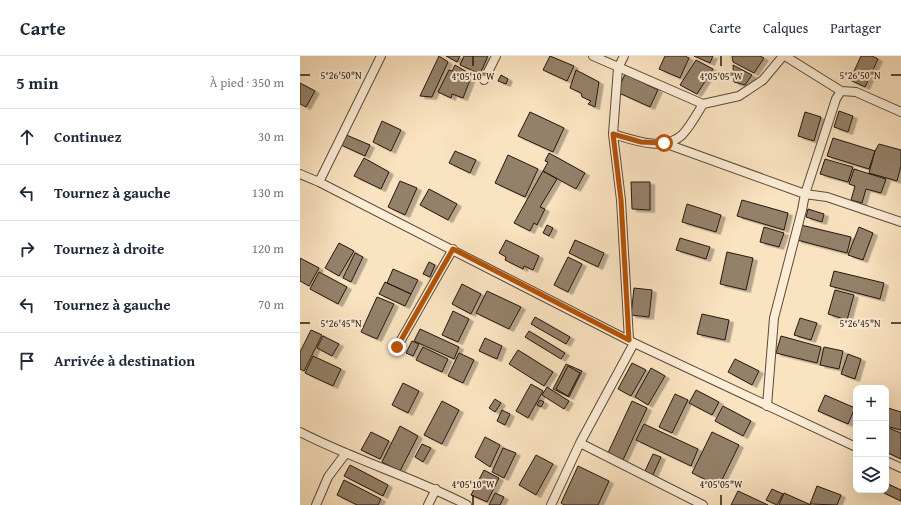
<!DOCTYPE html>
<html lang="fr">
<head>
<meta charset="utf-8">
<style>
  :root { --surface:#fff; --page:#f6f6f7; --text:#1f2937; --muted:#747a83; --line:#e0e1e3 }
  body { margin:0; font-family:"Gentium Book Plus",serif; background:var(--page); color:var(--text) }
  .controls { position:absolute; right:12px; bottom:12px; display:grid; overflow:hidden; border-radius:8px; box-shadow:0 4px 16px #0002 }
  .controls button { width:36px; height:36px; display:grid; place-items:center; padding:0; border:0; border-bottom:1px solid var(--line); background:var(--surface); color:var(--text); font:20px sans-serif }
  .stop { position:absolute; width:12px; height:12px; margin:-9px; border:3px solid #b45309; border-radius:50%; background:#fff }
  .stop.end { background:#b45309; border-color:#fff; box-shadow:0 1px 4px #0008 }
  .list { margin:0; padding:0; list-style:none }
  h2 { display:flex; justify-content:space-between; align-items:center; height:52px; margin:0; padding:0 16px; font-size:17px }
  h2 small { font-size:13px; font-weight:400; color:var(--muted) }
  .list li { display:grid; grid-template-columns:26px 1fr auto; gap:12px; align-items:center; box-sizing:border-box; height:56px; padding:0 16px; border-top:1px solid var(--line) }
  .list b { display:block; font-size:15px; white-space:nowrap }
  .list em { font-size:13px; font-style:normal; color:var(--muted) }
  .icon { flex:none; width:22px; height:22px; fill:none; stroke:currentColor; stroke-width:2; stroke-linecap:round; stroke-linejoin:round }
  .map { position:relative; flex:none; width:601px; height:449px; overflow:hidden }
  header { display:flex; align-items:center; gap:24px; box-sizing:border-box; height:56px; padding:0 20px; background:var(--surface); border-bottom:1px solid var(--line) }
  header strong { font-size:19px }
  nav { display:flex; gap:22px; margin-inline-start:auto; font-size:14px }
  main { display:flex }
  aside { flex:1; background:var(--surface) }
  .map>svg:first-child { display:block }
  .building { fill:#94816b; stroke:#26170f; filter:url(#shadow) }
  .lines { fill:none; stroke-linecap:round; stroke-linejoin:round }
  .minor-casing { stroke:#5b4a3b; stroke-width:10 }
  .minor { stroke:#fcedd6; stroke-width:8 }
  .route { stroke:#b45309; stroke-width:5 }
  .ticks { fill:none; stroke:#26170f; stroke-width:1.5 }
  .ticks-label { font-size:10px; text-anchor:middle; fill:#26170f; stroke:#fcedd6; stroke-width:4; stroke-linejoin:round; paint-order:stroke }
</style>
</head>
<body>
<header>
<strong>Carte</strong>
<nav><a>Carte</a><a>Calques</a><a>Partager</a></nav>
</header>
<main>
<aside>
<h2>5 min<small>À pied · 350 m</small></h2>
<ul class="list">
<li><svg class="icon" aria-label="ahead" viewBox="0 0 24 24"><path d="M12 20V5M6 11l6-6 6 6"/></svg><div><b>Continuez</b></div><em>30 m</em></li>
<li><svg class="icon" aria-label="left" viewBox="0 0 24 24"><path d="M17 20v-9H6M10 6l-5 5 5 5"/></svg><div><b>Tournez à gauche</b></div><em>130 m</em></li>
<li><svg class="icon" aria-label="right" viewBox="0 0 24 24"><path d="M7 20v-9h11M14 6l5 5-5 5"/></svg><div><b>Tournez à droite</b></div><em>120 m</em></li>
<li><svg class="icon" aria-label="left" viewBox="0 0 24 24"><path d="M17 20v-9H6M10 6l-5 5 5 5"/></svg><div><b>Tournez à gauche</b></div><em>70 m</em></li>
<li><svg class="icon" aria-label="arrive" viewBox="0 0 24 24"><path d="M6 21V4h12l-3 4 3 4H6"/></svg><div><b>Arrivée à destination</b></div></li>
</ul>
</aside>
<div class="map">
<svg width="601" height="449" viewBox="0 0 601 449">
  <defs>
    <filter id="shadow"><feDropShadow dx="4.5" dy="2.5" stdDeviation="0" flood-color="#0004"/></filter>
  </defs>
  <rect width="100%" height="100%" fill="#fae3c0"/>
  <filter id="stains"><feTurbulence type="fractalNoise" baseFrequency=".005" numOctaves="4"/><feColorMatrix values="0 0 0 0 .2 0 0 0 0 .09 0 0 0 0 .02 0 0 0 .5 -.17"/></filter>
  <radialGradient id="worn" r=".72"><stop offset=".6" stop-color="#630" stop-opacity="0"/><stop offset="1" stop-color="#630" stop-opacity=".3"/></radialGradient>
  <path class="building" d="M139 0 148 6 132 41 120 40Z
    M146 0H160L157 6Z
    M164 0H188L180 18 160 9Z
    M250 0 274 10 267 25 243 14Z
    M365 0H385L389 2 380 22 359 13Z
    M394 0H413L410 7Z
    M432 0H460L464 2 454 17 433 6Z
    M561 0H572L578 3 565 31 550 24Z
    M396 4 413 13 397 38 380 29Z
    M155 9 172 19 163 42 152 38 151 42 138 36 149 14 152 15Z
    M433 9 452 19 445 29 434 26Z
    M276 14 299 26 295 51 288 48 291 45 282 41 281 37 270 32Z
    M325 18 358 34 350 51 317 36Z
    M201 19 208 23 206 28 198 25Z
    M0 27 15 35 6 51 0 48Z
    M539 55 553 60 548 76 534 71Z
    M230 56 264 72 253 96 218 80Z
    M505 56 521 61 514 85 498 80Z
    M82 65 101 74 91 95 73 86Z
    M44 78 70 89 65 100 39 88Z
    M533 82 575 95 569 113 527 100Z
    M579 88 601 94V110L597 125 569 117 575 95Z
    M155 95 176 104 170 117 149 107Z
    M249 97 285 117 276 133 243 115 248 106 245 105Z
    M208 99 238 113 225 141 195 127Z
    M64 102 89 116 81 133 54 120Z
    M525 103 553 111 548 126 520 118Z
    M554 113 586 123 581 137 566 133 562 147 551 144 555 130 549 128Z
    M243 115 257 123 240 151 245 153 237 169 234 167 230 175 214 167Z
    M100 125 117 132 105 159 88 151Z
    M331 126H350V154L332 153Z
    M129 133 157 148 148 164 120 149Z
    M442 144 488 157 484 174 437 160Z
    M387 148 421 159 416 176 382 166Z
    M508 153 524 158 522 166 506 161Z
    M247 169 253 172 249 180 243 177Z
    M501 169 551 181 547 197 497 184Z
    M464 171 484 177 479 191 460 186Z
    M559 171 573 177 563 204 548 199Z
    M380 182 410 191 406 203 376 194Z
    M206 184 239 200 233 214 224 210 223 213 205 204 206 201 199 197Z
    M275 184 304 197 298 211 269 197Z
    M39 187 54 195 39 220 25 212Z
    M427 196 453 202 446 234 420 228Z
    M55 197 63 201 51 226 43 222Z
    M268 201 282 208 268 236 254 229Z
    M0 202 19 212 9 230 0 225Z
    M129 206 135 209 130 221 123 218Z
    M93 213 118 224 111 238 87 227Z
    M534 215 584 227 580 243 530 230Z
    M19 216 47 231 38 248 10 233Z
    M85 226 111 238 105 250 79 238Z
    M162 228 181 238 171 258 152 248Z
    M334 232 352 234 349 261 331 259Z
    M535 234 554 239 547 264 528 258Z
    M187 235 221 251 209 273 176 257Z
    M77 241 94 248 77 283 61 276Z
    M153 255 169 263 158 286 142 279Z
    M402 258 429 264 425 284 397 278Z
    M235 261 270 281 266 288 231 268Z
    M500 262 517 267 511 284 494 279Z
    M120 273 159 291 154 303 114 285Z
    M11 274 22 279 4 315 0 313V296Z
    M229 275 265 297 261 303 225 281Z
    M23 280 39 288 32 300 17 292Z
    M481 280 521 291 517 307 476 297Z
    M185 282 202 290 197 303 179 295Z
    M112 285 119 288 113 300 106 297Z
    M123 291 148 303 142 316 116 304Z
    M524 291 543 295 539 313 520 309Z
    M218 294 253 316 244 330 209 308Z
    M159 297 174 304 163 327 148 320Z
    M548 298 561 303 555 323 541 318Z
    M13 300 41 313 33 330 5 317Z
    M435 303 459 315 452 329 428 316Z
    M332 307 346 314 331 340 318 333Z
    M266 308 282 315 269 341 253 333Z
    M268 310 280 317 268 340 256 333Z
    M351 312 365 320 348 349 335 341Z
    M103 327 119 335 108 357 92 349Z
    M231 328 243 335 228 362 216 355Z
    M247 331 269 345 264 353 242 339Z
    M396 334 419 346 412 359 389 347Z
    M375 338 388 344 372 377 359 371Z
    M525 339 555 352 548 368 518 355Z
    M195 343 201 347 195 356 189 352Z
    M240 344 244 346 241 351 237 349Z
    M142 345 159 354 142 388 124 379Z
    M332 345 347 352 322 406 307 399Z
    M423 350 451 365 443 380 415 365Z
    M588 352 601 356V374L586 370Z
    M202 354 210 358 205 369 197 365Z
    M344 368 398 393 391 410 336 384Z
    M100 370 118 380 100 415 82 406Z
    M586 371 601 377V403L586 396Z
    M71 376 89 385 80 403 61 394Z
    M412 376 439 389 419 430 392 417Z
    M185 381 200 389 190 411 175 401Z
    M122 388 131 392 123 406 115 401Z
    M203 392 216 397 204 422 192 416Z
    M353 398 361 401 352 421 344 417Z
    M236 399 253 408 236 439 219 429Z
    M50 409 88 429 83 440 44 420Z
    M278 410 309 425 298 449H264L261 447Z
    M184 414 199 422 187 446 171 439Z
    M44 424 81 443 78 449H57L37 439Z
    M586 427 601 434V445L580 435 586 434Z
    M517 430 541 439 537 449 510 448Z
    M472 433 483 438 477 449 466 444Z
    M438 435 468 449H431Z
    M195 437 204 441 200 449H189Z
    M484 437 511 449H479Z"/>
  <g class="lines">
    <defs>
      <path id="minor" d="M81 0 19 126 334 287 556 391
        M293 0 403 48
        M324 0 318 12 313 78 321 144 329 284
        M485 0 541 35
        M184 24 196 0
        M313 78C333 84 364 96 382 79 390 71 397 58 403 48L439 40 463 24 483 0
        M364 87 505 138 536 43 541 35 556 36 601 56
        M0 118 19 126
        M97 291 153 193
        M467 350 474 262 502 154 505 138 527 141 601 166
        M0 376C54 404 113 421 167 449
        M280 387 403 449
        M586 405 601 412
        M16 449 28 421 46 397
        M128 449 136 433
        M251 449 280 387 334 287"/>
    </defs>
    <use href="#minor" class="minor-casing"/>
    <use href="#minor" class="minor"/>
  </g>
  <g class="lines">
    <path class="route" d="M97 291 153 193 329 284 321 144 313 78 341 86 364 87"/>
  </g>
  <path class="ticks" d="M173 0V10M421 0V10M0 19H10M591 19H601M0 267H10M591 267H601M173 439V449M421 439V449"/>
  <g class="ticks-label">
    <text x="41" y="23">5°26'50"N</text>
    <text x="560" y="23">5°26'50"N</text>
    <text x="173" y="24">4°05'10"W</text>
    <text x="421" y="24">4°05'05"W</text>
    <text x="41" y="271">5°26'45"N</text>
    <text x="560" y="271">5°26'45"N</text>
    <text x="173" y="432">4°05'10"W</text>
    <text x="421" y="432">4°05'05"W</text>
  </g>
  <rect width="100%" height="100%" filter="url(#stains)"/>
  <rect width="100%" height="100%" fill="url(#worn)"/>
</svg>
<div class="controls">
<button>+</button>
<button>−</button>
<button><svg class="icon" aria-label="layers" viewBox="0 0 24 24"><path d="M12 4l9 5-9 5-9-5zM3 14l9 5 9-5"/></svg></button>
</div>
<div class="stop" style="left:364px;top:87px"></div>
<div class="stop end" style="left:97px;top:291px"></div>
</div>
</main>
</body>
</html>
